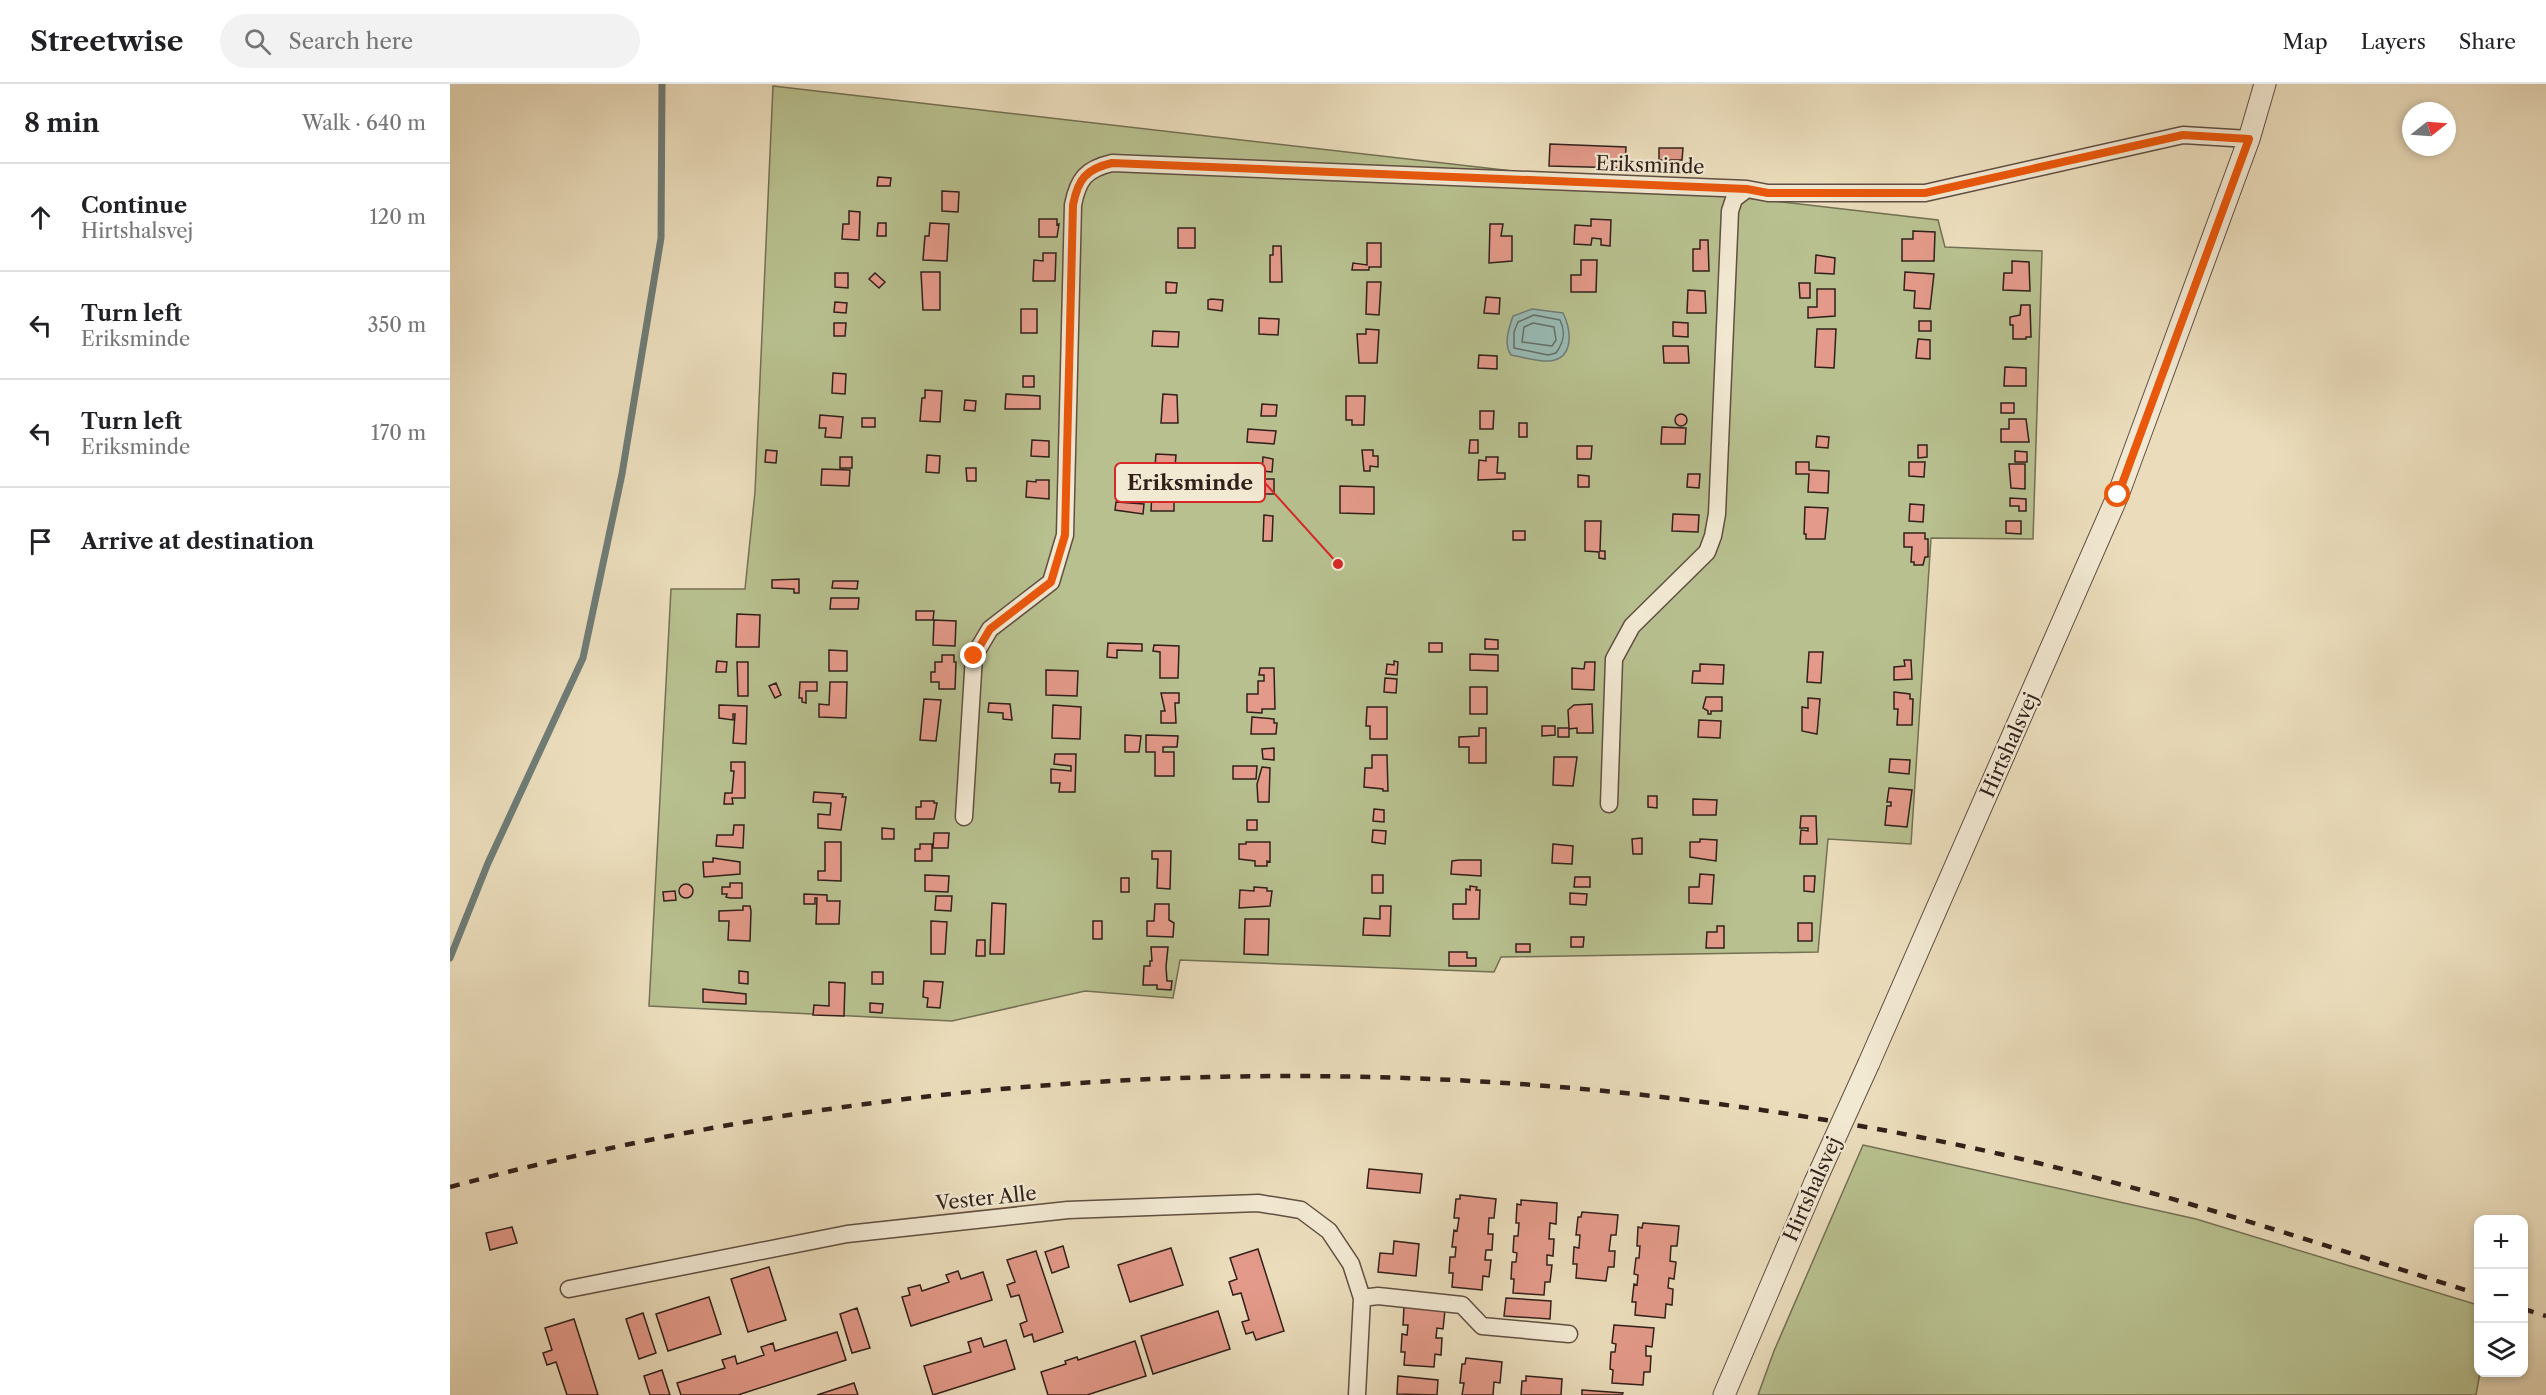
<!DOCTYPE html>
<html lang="en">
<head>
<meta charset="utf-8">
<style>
  :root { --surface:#fff; --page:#f2f2f2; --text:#202124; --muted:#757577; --line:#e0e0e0 }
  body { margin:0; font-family:"Libre Caslon Text",serif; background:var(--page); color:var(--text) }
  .controls { position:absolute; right:18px; bottom:18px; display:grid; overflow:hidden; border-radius:12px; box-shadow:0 3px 9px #0003 }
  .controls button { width:54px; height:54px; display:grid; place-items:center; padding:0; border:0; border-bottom:2px solid var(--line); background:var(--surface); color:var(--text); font:30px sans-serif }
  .compass { position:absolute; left:1952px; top:18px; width:54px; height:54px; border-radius:50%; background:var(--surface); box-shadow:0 3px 9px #0003; rotate:73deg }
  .stop { position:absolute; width:18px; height:18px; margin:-14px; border:4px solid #ea580c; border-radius:50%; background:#fff }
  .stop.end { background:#ea580c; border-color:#fff; box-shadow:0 2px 6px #0008 }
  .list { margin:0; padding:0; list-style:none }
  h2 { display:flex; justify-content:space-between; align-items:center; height:78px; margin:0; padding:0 24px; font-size:26px }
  h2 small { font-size:20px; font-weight:400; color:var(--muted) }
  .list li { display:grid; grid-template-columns:39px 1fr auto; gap:18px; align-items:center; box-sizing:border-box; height:108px; padding:0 24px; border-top:2px solid var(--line) }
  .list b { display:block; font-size:22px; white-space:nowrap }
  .list p { margin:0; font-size:20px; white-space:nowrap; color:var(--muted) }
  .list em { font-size:20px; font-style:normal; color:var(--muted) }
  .icon { flex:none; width:33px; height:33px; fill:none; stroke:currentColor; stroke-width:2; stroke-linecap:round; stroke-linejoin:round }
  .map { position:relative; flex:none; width:2096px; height:1311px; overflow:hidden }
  header { display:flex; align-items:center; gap:36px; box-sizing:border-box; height:84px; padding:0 30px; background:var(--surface); border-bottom:2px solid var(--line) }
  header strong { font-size:28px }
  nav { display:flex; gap:33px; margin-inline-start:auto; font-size:21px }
  .search { width:420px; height:54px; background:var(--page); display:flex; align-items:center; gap:15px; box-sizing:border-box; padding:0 21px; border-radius:33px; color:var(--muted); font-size:22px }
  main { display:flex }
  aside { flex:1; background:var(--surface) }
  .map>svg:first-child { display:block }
  .green { fill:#b8c08f; stroke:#747054; stroke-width:1.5 }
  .water { fill:#99bbb5; stroke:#6f7d77; stroke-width:1.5 }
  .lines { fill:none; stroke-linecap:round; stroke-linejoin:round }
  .shore { stroke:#656e68; stroke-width:1.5 }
  .stream { stroke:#6f7d77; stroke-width:7 }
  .building { fill:#e49a8a; stroke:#31201a; stroke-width:1.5 }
  .minor-casing { stroke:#604f42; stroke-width:19 }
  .tertiary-casing { stroke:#604f42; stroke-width:23 }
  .minor { stroke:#f2e9d3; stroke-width:16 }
  .tertiary { stroke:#f2e9d3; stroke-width:21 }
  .rail { stroke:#31201a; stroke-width:4.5; stroke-dasharray:10 10; stroke-linecap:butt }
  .tertiary-bridge-casing { stroke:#604f42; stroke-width:23; stroke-linecap:butt }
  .tertiary-bridge { stroke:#f2e9d3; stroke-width:21 }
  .route { stroke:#ea580c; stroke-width:8 }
  .labels { text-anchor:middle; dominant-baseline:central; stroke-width:4.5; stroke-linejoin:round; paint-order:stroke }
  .street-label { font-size:20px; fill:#31201a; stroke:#f2e9d3 }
  .leader { fill:none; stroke:#d62828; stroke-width:2 }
  .callout-dot { fill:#d62828; stroke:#f2e9d3; stroke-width:2 }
  .callout { fill:#f2e9d3; stroke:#d62828; stroke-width:2 }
  .callout-label { font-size:21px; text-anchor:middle; font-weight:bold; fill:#31201a }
</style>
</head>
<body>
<header>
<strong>Streetwise</strong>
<div class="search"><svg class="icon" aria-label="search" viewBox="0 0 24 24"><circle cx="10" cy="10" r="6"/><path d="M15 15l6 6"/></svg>Search here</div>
<nav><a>Map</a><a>Layers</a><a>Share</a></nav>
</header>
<main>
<aside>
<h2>8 min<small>Walk · 640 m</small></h2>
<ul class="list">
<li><svg class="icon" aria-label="ahead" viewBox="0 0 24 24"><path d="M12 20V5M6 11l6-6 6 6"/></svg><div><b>Continue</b><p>Hirtshalsvej</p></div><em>120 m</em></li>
<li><svg class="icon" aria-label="left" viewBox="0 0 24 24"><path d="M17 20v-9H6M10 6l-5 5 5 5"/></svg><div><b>Turn left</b><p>Eriksminde</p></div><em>350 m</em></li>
<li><svg class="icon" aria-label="left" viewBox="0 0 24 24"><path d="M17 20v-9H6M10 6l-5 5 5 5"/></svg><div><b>Turn left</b><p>Eriksminde</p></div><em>170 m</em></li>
<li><svg class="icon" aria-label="arrive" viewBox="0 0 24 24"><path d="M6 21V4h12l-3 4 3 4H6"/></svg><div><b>Arrive at destination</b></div></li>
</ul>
</aside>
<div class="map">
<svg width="2096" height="1311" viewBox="0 0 2096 1311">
  <rect width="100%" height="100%" fill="#ebddbc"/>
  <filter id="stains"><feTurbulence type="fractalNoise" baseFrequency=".00333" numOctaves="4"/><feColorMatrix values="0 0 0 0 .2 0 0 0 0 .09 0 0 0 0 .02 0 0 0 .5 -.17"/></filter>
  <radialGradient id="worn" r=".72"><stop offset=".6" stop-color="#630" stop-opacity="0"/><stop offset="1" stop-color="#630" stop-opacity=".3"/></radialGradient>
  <path class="green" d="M323 2 1488 136 1495 163 1592 167 1583 455 1481 454 1461 760 1378 755 1368 868 1051 873 1044 888 730 876 723 914 635 907 502 937 199 922 221 505H295L305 408Z
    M1413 1061 1746 1135 2028 1221 2030 1289 2026 1311H1308L1324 1267Z"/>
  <path class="water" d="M1082 225 1113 229C1121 245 1125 274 1100 277 1088 278 1073 273 1061 271 1053 260 1059 244 1063 232Z"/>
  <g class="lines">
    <path class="shore" d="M1084 231 1110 236C1116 248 1114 258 1106 269L1098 271 1064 264V248L1068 238Z
      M1083 239 1104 243 1106 256 1102 262 1072 258 1074 243Z"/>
    <path class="stream" d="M0 874 38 779 133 574 172 390 211 154 212 0"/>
  </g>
  <path class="building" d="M1100 60 1176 63 1175 84 1099 82Z
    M1209 64H1233L1232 76H1209Z
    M428 93 441 94 440 102H427Z
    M492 107 509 108 508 128 492 127Z
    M399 127 410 128 409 156 392 155 393 140H399Z
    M589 135H607V141L609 140 607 153H589Z
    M1141 135 1161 136 1160 162 1151 161V155L1142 154 1141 161 1124 160 1125 141 1141 142Z
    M428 139H436V152H427Z
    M480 139 499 140 497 177 473 176 475 152H479Z
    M1040 140H1053L1051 152H1062V177L1039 179Z
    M728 144H745V164H728Z
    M1463 147 1485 148 1484 177H1452V155H1463Z
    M1250 156H1258L1259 187H1243V165H1250Z
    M917 159H931V183H919V186H902L903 179 917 181Z
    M823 162H831L832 198H820V171H823Z
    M593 169H606L605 197H583L584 176 593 177Z
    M1366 171 1385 174 1384 190 1365 189Z
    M1131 176H1147L1146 208H1121V191H1131Z
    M1562 177 1579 178 1580 207 1553 206 1554 189H1562Z
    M471 188H490V226H473Z
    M1455 188 1484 190 1480 225 1464 224 1465 207 1454 206Z
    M385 189H398V204L385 203Z
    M425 189 435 198 429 204 419 195Z
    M716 198 727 199 726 209H716Z
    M917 198H931L929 231 916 230Z
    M1349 199H1360V214H1350Z
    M1367 205H1385V232L1358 234V223H1367Z
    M1238 206 1255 207 1256 229H1237Z
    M1036 213 1050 214 1049 230 1034 229Z
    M761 215 773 216 772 227 758 225V216Z
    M385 218 397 219 396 229 384 228Z
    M1571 221H1580L1581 253H1576V255H1563V241H1560V233L1570 231Z
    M571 225H587V249H571Z
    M809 234 829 235 828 251 809 250Z
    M1469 237H1481V247H1469Z
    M1223 238 1238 239V253L1223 252Z
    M384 239H396L395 252H384Z
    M916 245 929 246 927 279H909L907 250H916Z
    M1367 245H1386L1384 284 1365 283Z
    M703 247 729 248 728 263 702 262Z
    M1468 255 1480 256V275L1466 274Z
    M1213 262H1238L1239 279H1214Z
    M1029 271 1047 272V285L1028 284Z
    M1555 283 1576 284V302H1554Z
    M383 289 396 290 395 310 382 309Z
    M573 292H584V303H573Z
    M475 306 492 307 490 338 470 337 472 314H475Z
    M556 310 590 312V325H555Z
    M713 310 727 311 728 339H711Z
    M896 312H915L914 341H902V336H896Z
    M515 316 526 317 525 327 514 326Z
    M1551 319H1564V329H1551Z
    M812 320 827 321 826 332H811Z
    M1030 327H1044L1043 345H1030Z
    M1225 336a6 6 0 1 1 12 0a6 6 0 1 1-12 0Z
    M370 331 393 333 391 354 375 353 376 344H369Z
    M412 334H425V343H412Z
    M1559 335H1576L1579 358H1551V345H1559Z
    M1069 339H1077V353H1069Z
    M1212 343 1236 344 1235 360H1211Z
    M798 345 826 347 824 360 797 358Z
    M1367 352 1379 353 1378 364 1366 363Z
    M582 356 599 357V373L581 372Z
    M1020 356H1028V369H1019Z
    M1468 361H1477V373L1468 374Z
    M1127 362H1142L1141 375H1127Z
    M316 366 327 367 326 379 315 378Z
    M912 366H923V372H928V383L920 382V387H914Z
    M1565 367 1577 368V378H1565Z
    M706 370 726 371 725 383 705 382Z
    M477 371 490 372 489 389 476 388Z
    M390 373H402V384H390Z
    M813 373 823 375 822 388 812 387Z
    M1036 373H1048L1047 389H1055V395L1028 396 1029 376 1036 377Z
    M1346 378H1359V386L1379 387 1378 409 1358 408 1359 390H1346Z
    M1459 378H1475L1474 393 1459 392Z
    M1559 380H1575V405L1561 404Z
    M516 384H526V397H517Z
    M372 385 400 386 399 402 371 401Z
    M1238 390H1250L1249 404 1237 403Z
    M1128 391 1139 392V403H1128Z
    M811 395H824V410H811Z
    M586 396H599V415L576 413 577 397 586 398Z
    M704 398H724V427H701L702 408 710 409V407L704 406Z
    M890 402 924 403V430L890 429Z
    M1560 414 1576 415V427H1569V422H1560Z
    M666 418 694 420 693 430 665 426Z
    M1460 420 1474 421 1473 438 1459 437Z
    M1355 423 1378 424 1375 455H1356V450H1354Z
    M1223 430 1249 431 1248 448 1222 447Z
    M814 431 823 432 822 457H813Z
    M1135 437H1151L1150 467H1155V475L1149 474V468L1135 467Z
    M1556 437H1571V450L1556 449Z
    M1063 447H1075V456H1063Z
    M1454 449H1475V455H1478V473H1475L1473 481H1464V478H1461L1462 463H1454Z
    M349 495V509H344V505L322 504V496Z
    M383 497H408L407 505 382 504Z
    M381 514H409L408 525H380Z
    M466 527H484L483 536H466Z
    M287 530 310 531 309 563H286Z
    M484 536 506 537 505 562 483 561Z
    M1035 555 1048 556V565H1035Z
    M658 559 692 560V567L667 566V574L657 573Z
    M979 559H992V568H979Z
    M704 561 729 562 728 594H710V568L703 567Z
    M379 566 397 567V587H379Z
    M1359 568H1373L1371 599 1357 598Z
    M1020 570 1048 571V587L1020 586Z
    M492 571H504V578H506L505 605H489V598H481V588H485V578H492Z
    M1454 576H1461L1462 595 1444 596V583L1455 582Z
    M267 577 277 578 276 588H266Z
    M944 577 948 578 947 591 936 590 937 580 944 581Z
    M287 578H298V612H288Z
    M1135 578H1145L1144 606 1122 605V584L1134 585Z
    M1250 580 1274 581 1273 600 1242 599 1243 587H1250Z
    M810 584H824L825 625H812V629L797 628V610H808V597H814V591H809Z
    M596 586 628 587 627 612 596 611Z
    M935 594 947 595 946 609 934 608Z
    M350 598H367V607H356V619L352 618V614H349Z
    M380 598H397L396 634 369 633V620L379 621Z
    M326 599 331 611 325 614 319 602Z
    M1020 603H1037V630H1020Z
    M1444 608 1460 610V615H1463L1462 641H1447L1448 625H1444Z
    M711 609H729V619H725L726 639H711V627H715Z
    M1256 613H1272V627H1261V630H1258V627L1253 624Z
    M1358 614 1370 615 1367 650 1352 647V623L1358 624Z
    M474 615 491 616 486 657 470 656Z
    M539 619 560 620 562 636 553 635V629L538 628Z
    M1142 620 1143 649H1127V644L1119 645V653H1108V644H1119L1118 626 1124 621Z
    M269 621 297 622 296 660 283 659 285 630H283V636L269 634Z
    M603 621 631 623 630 655 602 654Z
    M917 623H937V655H920V642H916Z
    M802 633 824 635V639H827L826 650H801Z
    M1249 636 1271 637 1270 654 1248 653Z
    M1092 642H1105V651L1092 652Z
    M1029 644H1036V679H1019V663H1009V653L1029 652Z
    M675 651 691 652 689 668H675Z
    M696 651 728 652 727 663H713V668H724V692H705V668H696Z
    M824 664V676L813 675 812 665Z
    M605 670H626L625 708H609L610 699H601V685L621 687V682L604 680Z
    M922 671H937L938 707H933V705L914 703 915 684H922Z
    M1104 673H1127L1123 702 1103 701Z
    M1440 675 1460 676 1459 690 1439 688Z
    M281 678H295V714H282L283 720H274L275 709H282L284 687H281Z
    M783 682H807L806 695H783Z
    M812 683 820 684 819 718H808L807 700Z
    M1439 704 1462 706 1457 743 1435 741 1437 722H1441V718H1437Z
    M364 708 393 710 392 713H396L391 746 368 744V730L380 731 381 719 363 718Z
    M1198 712H1207V724L1198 723Z
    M1243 715 1267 716 1266 731H1243Z
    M471 717H484V719H487L484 735H466V723H471Z
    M924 725 934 726V738L923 737Z
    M1351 732H1366L1367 760H1350L1351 746 1358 747V744H1350Z
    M797 736H807V746H797Z
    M284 741H294L293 764 266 762 267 751H283Z
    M432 744 444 745V755H432Z
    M923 746 936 747 935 760 922 758Z
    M484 749H499L498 764H483Z
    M1192 754V770H1183L1182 755Z
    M1250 755 1267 756 1266 777 1240 773V758H1250Z
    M375 758H391V797L368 796V787H375Z
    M796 758H820V778L817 777V782H805V777L789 775V760H796Z
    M470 760H482V777H465V765H470Z
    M1103 760 1123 762 1122 780 1102 779Z
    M702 767H721L720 805 707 804 708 775H702Z
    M263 774 290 778V790L254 793 253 778H263Z
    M1009 776H1031V792L1001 790 1002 777Z
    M1250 790 1264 791 1262 820 1239 819V803H1249Z
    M475 791 499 792 498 808 475 807Z
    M922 791H933V809H922Z
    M1354 792H1365L1364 808 1354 807Z
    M1125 793H1140V803H1124Z
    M671 794H679V808H671Z
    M280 799H292V814H280L276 813 277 810H272V803H280Z
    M229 807a7 7 0 1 1 14 0a7 7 0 1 1-14 0Z
    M1020 802 1027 803 1026 806H1030L1029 835H1003V820H1016V805L1020 806Z
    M804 803 817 804V807H822L820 822 789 824 790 806 804 807Z
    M225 807 226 816 214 817 213 808Z
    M1120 809 1137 810 1136 821 1120 820Z
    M354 810 377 811V817H390L389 840H366L367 814H365V820H354Z
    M486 812H502L501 827 485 826Z
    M542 819 556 820 554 870H540Z
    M705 820H719V836L724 839 723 853 697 852V837H704Z
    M293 822H300L301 827 300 857 278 856 279 837H269V827L293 826Z
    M930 822H941L940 852 913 851 914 834 930 835Z
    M795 835H819L818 871 794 870Z
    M481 837 497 838 495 870H481Z
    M643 837H652V855H643Z
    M1348 839H1362V857H1348Z
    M1267 842H1274V864H1256L1257 848H1267Z
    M1121 853H1134L1133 863H1121Z
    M527 856H535V872H526Z
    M1066 860H1080V868H1066Z
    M701 863H718L716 883 717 897H722L721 906 707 905V901H693L694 882H700V877H702Z
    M999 868H1017V874H1026V882H999Z
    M289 887 298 888V900L289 899Z
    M422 888H433V900H422Z
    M474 897 493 898 490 924 477 923 478 914 473 913Z
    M379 898 395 899 394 932 363 931 364 921 379 922Z
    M253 905 296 910V920L253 918Z
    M420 919 433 920 432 929 420 928Z
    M919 1085 972 1090 970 1109 917 1104Z
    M1010 1111 1046 1115 1044 1134H1039L1038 1150H1043L1042 1166H1036L1035 1176H1041L1039 1193 1033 1192 1032 1206 1002 1203 1003 1189H999L1000 1173H1005L1006 1163H1002L1004 1146 1007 1147 1009 1134H1004L1006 1115H1010Z
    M1071 1116 1107 1119 1106 1140 1100 1139 1099 1155H1104L1103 1172 1097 1171V1181H1102L1100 1198H1095L1094 1211 1063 1209 1064 1195H1061L1062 1178H1066L1067 1169 1063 1168 1064 1152H1068L1069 1139H1066L1067 1120 1071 1121Z
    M1132 1128 1168 1131 1166 1151H1161L1159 1167H1165L1164 1183H1158L1156 1197 1126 1194 1127 1180H1123L1124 1163 1129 1164 1130 1151H1126L1128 1133H1131Z
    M1193 1139 1229 1142 1227 1162H1221L1220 1177 1226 1178 1224 1195 1219 1194 1218 1204 1223 1205 1222 1221 1216 1220 1215 1234 1185 1231 1186 1218H1182L1184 1200 1187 1201 1188 1191 1184 1190 1186 1174H1189L1190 1162H1187L1188 1143 1192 1144Z
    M62 1143 67 1159 40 1166 36 1149Z
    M944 1157 969 1160 966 1192 928 1188 930 1169 943 1170Z
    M613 1162 619 1183 602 1189 595 1168Z
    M721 1164 733 1201 680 1218 668 1181Z
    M808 1165 834 1247 806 1256 803 1248 796 1250 792 1238 799 1236 791 1209 783 1211 779 1198 787 1195 780 1174Z
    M586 1167 613 1248 584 1258 582 1250 574 1253 570 1240 577 1237 569 1211 561 1213 557 1201 565 1198 557 1176Z
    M319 1183 336 1236 298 1248 281 1195Z
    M508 1187 511 1195 533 1188 542 1216 461 1242 452 1213 460 1211 458 1204 470 1201 472 1207 499 1198 496 1191Z
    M259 1213 271 1250 218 1267 206 1230Z
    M1056 1214 1101 1217 1100 1235 1054 1232Z
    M954 1223 995 1226 993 1245 987 1244 986 1254H992L991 1271 985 1270 984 1283 954 1281 955 1268H951L952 1250 957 1251 958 1241H953Z
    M407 1224 420 1264 402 1269 390 1230Z
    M768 1227 780 1265 703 1290 691 1252Z
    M193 1229 206 1269 189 1275 176 1235Z
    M124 1235 148 1311H117L106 1278 97 1281 93 1269 102 1266 95 1244Z
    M1164 1241 1204 1244 1202 1263 1196 1262V1272H1201L1200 1288H1194L1193 1301 1162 1299 1163 1286 1160 1285 1161 1268H1165L1166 1260 1162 1259Z
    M387 1248 396 1276 288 1311H231L227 1299 275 1284 272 1276 285 1272 287 1280 314 1271 311 1263 323 1259 325 1267Z
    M531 1254 534 1263 556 1256 565 1285 483 1311 474 1282 521 1268 518 1258Z
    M685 1257 696 1292 637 1311H598L591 1288 616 1280 615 1277 627 1273 628 1276Z
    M1016 1274 1052 1278 1050 1299 1044 1298 1043 1311H1012L1014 1299H1010L1012 1280H1015Z
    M212 1286 220 1311H200L194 1292Z
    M948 1292 988 1296 987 1311 947 1310Z
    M1076 1292 1112 1295 1111 1311H1071L1072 1297H1076Z
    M404 1299 408 1311H367Z
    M1132 1306 1173 1309 1172 1311H1132Z"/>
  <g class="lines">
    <defs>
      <path id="minor" d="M1159 720 1164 575 1182 542 1257 468 1263 452 1267 430 1280 127 1284 115 1297 105 1318 109H1475L1733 51 1799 55
        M514 733 524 572 540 545 601 498 615 451 623 121C628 95 636 85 662 79L1297 105
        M119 1205 397 1150 618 1126 808 1119 851 1126 879 1147 901 1180 912 1214 907 1311
        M912 1214 928 1212 1012 1221 1032 1242 1119 1250"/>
      <path id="tertiary" d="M1419 979 1668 411 1799 55 1815 0
        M1274 1311 1365 1098"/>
    </defs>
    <use href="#minor" class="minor-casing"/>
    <use href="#tertiary" class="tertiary-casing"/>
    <use href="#minor" class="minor"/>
    <use href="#tertiary" class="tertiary"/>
    <path class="rail" d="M0 1103C500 968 1035 956 1541 1068 1706 1105 1867 1159 2028 1210
      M2074 1225 2096 1232"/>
    <defs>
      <path id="tertiary-bridge" d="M1365 1098 1419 979"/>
    </defs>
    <use href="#tertiary-bridge" class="tertiary-bridge-casing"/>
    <use href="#tertiary-bridge" class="tertiary-bridge"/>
  </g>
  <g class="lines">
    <path class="route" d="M524 572 540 545 601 498 615 451 623 121C628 95 636 85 662 79L1297 105 1318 109H1475L1733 51 1799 55 1668 411"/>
  </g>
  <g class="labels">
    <g class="street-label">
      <text transform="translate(1200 81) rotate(2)">Eriksminde</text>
      <text transform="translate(1559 661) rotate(-66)">Hirtshalsvej</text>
      <text transform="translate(1362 1105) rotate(-66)">Hirtshalsvej</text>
      <text transform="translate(536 1114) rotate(-6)">Vester Alle</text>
    </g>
  </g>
  <path class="leader" d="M888 480L815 399"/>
  <circle class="callout-dot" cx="888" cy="480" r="6"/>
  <rect class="callout" x="665" y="379" width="150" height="39" rx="6"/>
  <g class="callout-label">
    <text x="740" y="406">Eriksminde</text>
  </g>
  <rect width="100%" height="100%" filter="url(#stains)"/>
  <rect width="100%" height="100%" fill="url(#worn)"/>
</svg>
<div class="controls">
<button>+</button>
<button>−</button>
<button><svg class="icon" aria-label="layers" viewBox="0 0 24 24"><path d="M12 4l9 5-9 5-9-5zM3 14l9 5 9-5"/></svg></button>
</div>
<svg class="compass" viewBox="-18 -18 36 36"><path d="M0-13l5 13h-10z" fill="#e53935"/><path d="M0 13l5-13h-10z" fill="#757577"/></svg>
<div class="stop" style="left:1668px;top:411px"></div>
<div class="stop end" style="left:524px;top:572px"></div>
</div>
</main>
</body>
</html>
